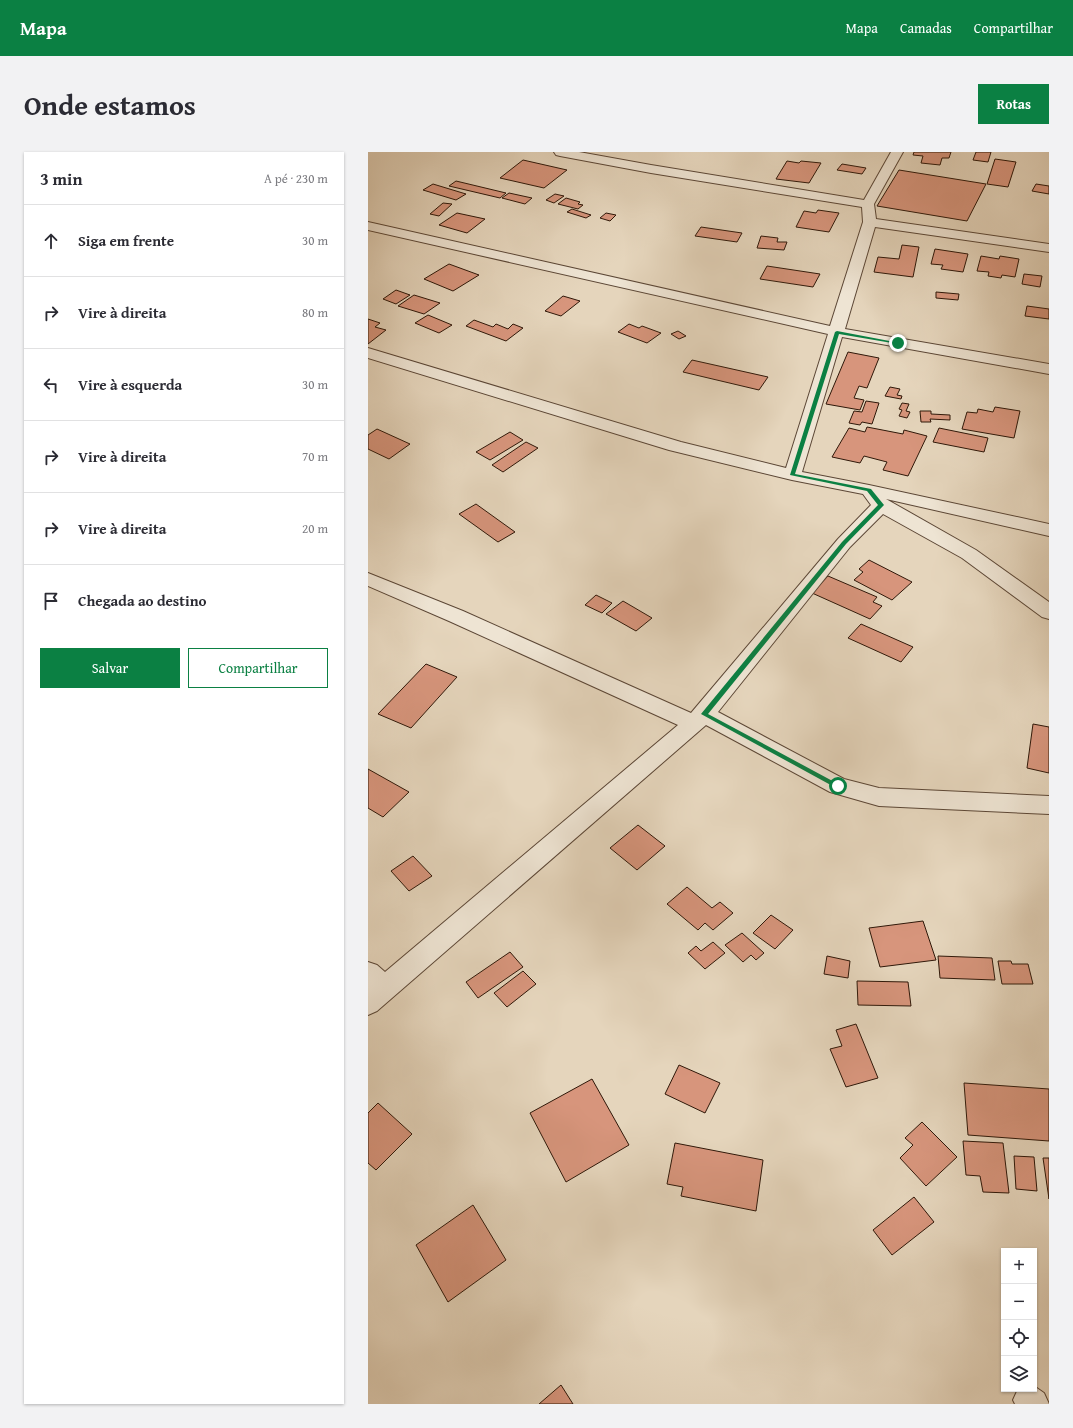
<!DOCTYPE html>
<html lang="pt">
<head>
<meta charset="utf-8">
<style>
  :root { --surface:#fff; --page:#f2f2f3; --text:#2b2b33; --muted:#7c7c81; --line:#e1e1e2; --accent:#0b8043 }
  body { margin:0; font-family:"Gentium Book Plus",serif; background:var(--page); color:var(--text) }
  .controls { position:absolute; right:12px; bottom:12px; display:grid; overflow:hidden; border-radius:0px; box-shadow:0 1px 3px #0004 }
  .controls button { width:36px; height:36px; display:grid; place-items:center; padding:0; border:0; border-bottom:1px solid var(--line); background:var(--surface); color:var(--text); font:20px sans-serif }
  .stop { position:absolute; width:12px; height:12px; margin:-9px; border:3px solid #0b8043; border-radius:50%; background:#fff }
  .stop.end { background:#0b8043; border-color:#fff; box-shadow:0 1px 4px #0008 }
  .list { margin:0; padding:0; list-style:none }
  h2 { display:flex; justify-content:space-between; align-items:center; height:52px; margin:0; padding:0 16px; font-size:17px }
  h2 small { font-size:13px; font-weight:400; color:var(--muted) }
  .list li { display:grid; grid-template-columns:26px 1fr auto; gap:12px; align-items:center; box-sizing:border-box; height:72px; padding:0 16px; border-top:1px solid var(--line) }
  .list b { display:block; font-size:15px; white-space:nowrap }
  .list em { font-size:13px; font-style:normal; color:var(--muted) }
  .actions { display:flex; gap:8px; padding:12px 16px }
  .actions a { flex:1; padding:9px 0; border:1px solid var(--accent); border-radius:0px; text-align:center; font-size:14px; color:var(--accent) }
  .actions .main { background:var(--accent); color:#fff }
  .icon { flex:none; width:22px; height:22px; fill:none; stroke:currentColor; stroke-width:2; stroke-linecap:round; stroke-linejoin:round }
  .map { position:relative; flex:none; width:681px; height:1252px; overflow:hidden; border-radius:0px }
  header { display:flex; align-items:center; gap:24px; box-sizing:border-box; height:56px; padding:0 20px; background:var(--accent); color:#fff }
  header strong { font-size:19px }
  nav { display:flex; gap:22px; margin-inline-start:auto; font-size:14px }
  .intro { display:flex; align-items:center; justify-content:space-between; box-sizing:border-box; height:96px; padding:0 24px }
  h1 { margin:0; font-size:28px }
  .button { padding:10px 18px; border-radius:0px; background:var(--accent); color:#fff; font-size:14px; font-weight:700 }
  main { display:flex; gap:24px; padding:0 24px }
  aside { flex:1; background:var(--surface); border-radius:0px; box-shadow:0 1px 3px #0004 }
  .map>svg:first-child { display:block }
  .building { fill:#d7957c; stroke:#2f1809 }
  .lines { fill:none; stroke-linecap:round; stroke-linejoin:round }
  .minor-casing { stroke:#5c4736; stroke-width:2 }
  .minor { fill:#eee4d3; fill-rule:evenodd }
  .route { fill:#0b8043 }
</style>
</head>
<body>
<header>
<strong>Mapa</strong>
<nav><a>Mapa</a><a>Camadas</a><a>Compartilhar</a></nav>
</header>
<div class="intro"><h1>Onde estamos</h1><a class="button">Rotas</a></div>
<main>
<aside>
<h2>3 min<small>A pé · 230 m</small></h2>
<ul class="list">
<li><svg class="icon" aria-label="ahead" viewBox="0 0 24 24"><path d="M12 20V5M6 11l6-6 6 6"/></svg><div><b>Siga em frente</b></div><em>30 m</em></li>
<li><svg class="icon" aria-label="right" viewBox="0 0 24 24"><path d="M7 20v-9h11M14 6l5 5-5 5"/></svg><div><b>Vire à direita</b></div><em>80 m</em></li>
<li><svg class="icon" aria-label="left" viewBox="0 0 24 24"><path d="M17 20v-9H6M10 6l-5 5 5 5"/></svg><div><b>Vire à esquerda</b></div><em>30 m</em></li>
<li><svg class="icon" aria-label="right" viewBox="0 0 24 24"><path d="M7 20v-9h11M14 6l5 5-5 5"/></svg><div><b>Vire à direita</b></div><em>70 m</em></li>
<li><svg class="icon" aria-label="right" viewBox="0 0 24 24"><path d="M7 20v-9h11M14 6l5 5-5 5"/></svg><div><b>Vire à direita</b></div><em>20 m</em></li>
<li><svg class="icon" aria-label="arrive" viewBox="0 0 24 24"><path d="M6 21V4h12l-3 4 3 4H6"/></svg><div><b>Chegada ao destino</b></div></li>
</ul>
<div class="actions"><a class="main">Salvar</a><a>Compartilhar</a></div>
</aside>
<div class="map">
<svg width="681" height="1252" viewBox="0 0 681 1252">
  <rect width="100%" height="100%" fill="#e5d5bc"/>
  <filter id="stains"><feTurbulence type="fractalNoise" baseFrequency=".005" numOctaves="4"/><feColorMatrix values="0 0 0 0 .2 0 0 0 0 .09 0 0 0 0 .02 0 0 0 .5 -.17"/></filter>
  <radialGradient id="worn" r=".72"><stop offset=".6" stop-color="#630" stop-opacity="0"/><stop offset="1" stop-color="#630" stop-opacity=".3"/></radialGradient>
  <path class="building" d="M546 0H583L581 6H574L572 13 553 11 555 4 545 3Z
    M608 0H623L620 10 605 8Z
    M627 7 648 10 640 35 619 32Z
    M155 8 199 18 176 36 132 26Z
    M419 9 431 11 433 9 453 11 441 31 408 27Z
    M474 12 498 16 494 22 469 18Z
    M531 18 618 32 599 69 509 54Z
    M88 29 138 41 132 46 81 34Z
    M65 32 98 42 88 48 55 38Z
    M668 32 681 34V42L664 39Z
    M141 41 164 46 157 52 134 46Z
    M187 42 196 44 186 51 178 48Z
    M198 46 212 50 210 52 215 53 210 57 190 52Z
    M75 51 84 52 71 64 62 62Z
    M204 57 223 63 218 66 199 60Z
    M450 58 471 61 461 80 428 75 436 59 448 61Z
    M89 61 117 67 99 81 71 73Z
    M238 61 248 63 242 69 232 66Z
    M333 75 374 81 369 90 327 84Z
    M393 84 410 86 409 90H419L416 98 389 96Z
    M534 93 551 95 545 125 506 120 510 105 531 107Z
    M567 97 600 102 595 120 573 117 575 113 563 112Z
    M613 104 631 107 632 104 651 107 647 125 634 123 633 126 620 124 621 120 609 119Z
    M81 112 111 123 85 139 56 127Z
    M399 114 452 122 445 135 392 127Z
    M656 122 674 124 672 135 654 132Z
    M28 138 42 143 28 152 15 147Z
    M568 140 591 142 590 148 568 146Z
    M46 143 72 151 56 162 30 154Z
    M195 144 212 149 193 164 177 159Z
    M659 154 681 157V167L657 164Z
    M60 163 84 173 71 181 47 171Z
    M0 167 12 171 7 175 18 178 0 192Z
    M106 168 125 175 128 172 140 177 145 172 155 176 138 189 98 174Z
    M261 172 271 176 274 174 293 181 279 191 250 180Z
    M310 179 318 184 311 187 303 182Z
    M480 200 511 206 499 236 491 234 486 246 496 248 492 258 458 252Z
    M324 208 400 225 391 238 315 220Z
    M522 235 532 237 529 243 534 244 533 247 517 244Z
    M498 249 511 251 504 272 494 270 492 273 481 271 486 259 494 260Z
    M534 251 541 252 538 259 542 260 539 266 531 264 534 258 531 257Z
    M627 255 652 259 646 286 594 277 599 260 609 261 610 257 625 260Z
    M552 259H563V262L582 263V268L562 267 563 270H553Z
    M499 275 535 282 536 278 559 284 540 324 515 318 519 310 496 304 492 311 464 305 481 276 497 280Z
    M571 276 620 286 616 300 565 290Z
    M9 277 42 292 21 307 0 297V283Z
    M142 280 155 288 122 308 108 300Z
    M158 290 170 296 135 320 124 313Z
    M108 352 147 380 130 390 91 362Z
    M501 408 544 430 524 448 486 428 495 420 491 417Z
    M460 424 509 445 505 450 514 454 502 467 444 441Z
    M228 443 244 451 234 461 217 453Z
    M255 449 284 466 268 479 238 462Z
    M493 472 545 495 533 510 480 486Z
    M58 512 89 525 43 576 10 562Z
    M665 572 681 575V621L659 616Z
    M0 617 41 640 15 665 0 656Z
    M270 673 297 694 269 718 242 696Z
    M45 704 64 724 41 739 23 719Z
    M319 735 344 756 352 750 365 761 345 778 337 771 330 778 299 752Z
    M403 763 425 778 407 797 385 781Z
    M555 769 568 808 512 815 501 776Z
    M374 781 396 801 388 808 383 803 375 810 357 793Z
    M345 790 357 801 337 817 320 801 328 794 333 799Z
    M142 800 155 815 110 846 98 830Z
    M459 804 482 809 480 826 456 822Z
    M570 804 624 806 627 828 572 826Z
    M630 809H643L644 812H660L665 832H634Z
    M155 819 168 832 139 855 126 841Z
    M489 829 540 830 543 854 490 853Z
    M488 872 510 926 478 935 462 897 474 894 468 878Z
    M311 913 352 931 337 961 297 942Z
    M224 927 261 993 198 1030 162 961Z
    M596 931 681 937V989L600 983Z
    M10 951 44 982 8 1018 0 1011V961Z
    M554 970 589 1005 558 1034 532 1006 545 993 537 986Z
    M595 989 635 991 641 1041 615 1040 612 1024 598 1023Z
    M307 991 395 1008 388 1059 313 1044 315 1035 299 1032Z
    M646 1004 666 1005 669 1039 648 1037Z
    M675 1006H681V1047Z
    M546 1045 566 1070 524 1103 505 1078Z
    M105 1053 138 1108 80 1150 48 1093Z
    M193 1233 205 1252H171Z"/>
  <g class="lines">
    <defs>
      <path id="minor" d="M186 0H211L283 13 496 48 523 0H535L506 52 508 67 681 92V100L507 75 477 177 681 212V222L474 185 434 320 501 333 681 372V384L518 347 608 398 681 450V467L674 465 594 406 515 362 482 395 350 560 476 627 511 636 681 644V662L511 654 462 640 338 573 9 859 0 863V810L9 813 17 820 310 573 81 469 0 434V421L95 459 323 561 470 387 503 353 495 342 424 328 301 298 0 206V196L313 290 418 316 460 182 0 78V70L462 174 495 70 494 55 283 21 192 4 188 3Z
        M666 1234 676 1241 681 1252H647L645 1248 650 1237H666Z"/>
    </defs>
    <use href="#minor" class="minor-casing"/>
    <use href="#minor" class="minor"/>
  </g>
  <path class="route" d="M469 179 532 191 530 192 471 182 427 322 503 337 516 353 478 392 340 562 472 633 473 634 470 637 333 562 474 390 510 353 499 339 422 323 467 180Z"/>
  <rect width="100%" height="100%" filter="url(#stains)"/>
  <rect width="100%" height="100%" fill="url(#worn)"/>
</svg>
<div class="controls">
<button>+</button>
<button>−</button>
<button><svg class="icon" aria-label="locate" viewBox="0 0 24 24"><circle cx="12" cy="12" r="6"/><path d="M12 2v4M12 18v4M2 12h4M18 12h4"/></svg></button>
<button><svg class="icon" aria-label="layers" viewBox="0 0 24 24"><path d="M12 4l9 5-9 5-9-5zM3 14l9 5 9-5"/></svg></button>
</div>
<div class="stop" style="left:470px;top:634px"></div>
<div class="stop end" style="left:530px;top:191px"></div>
</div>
</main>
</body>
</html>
